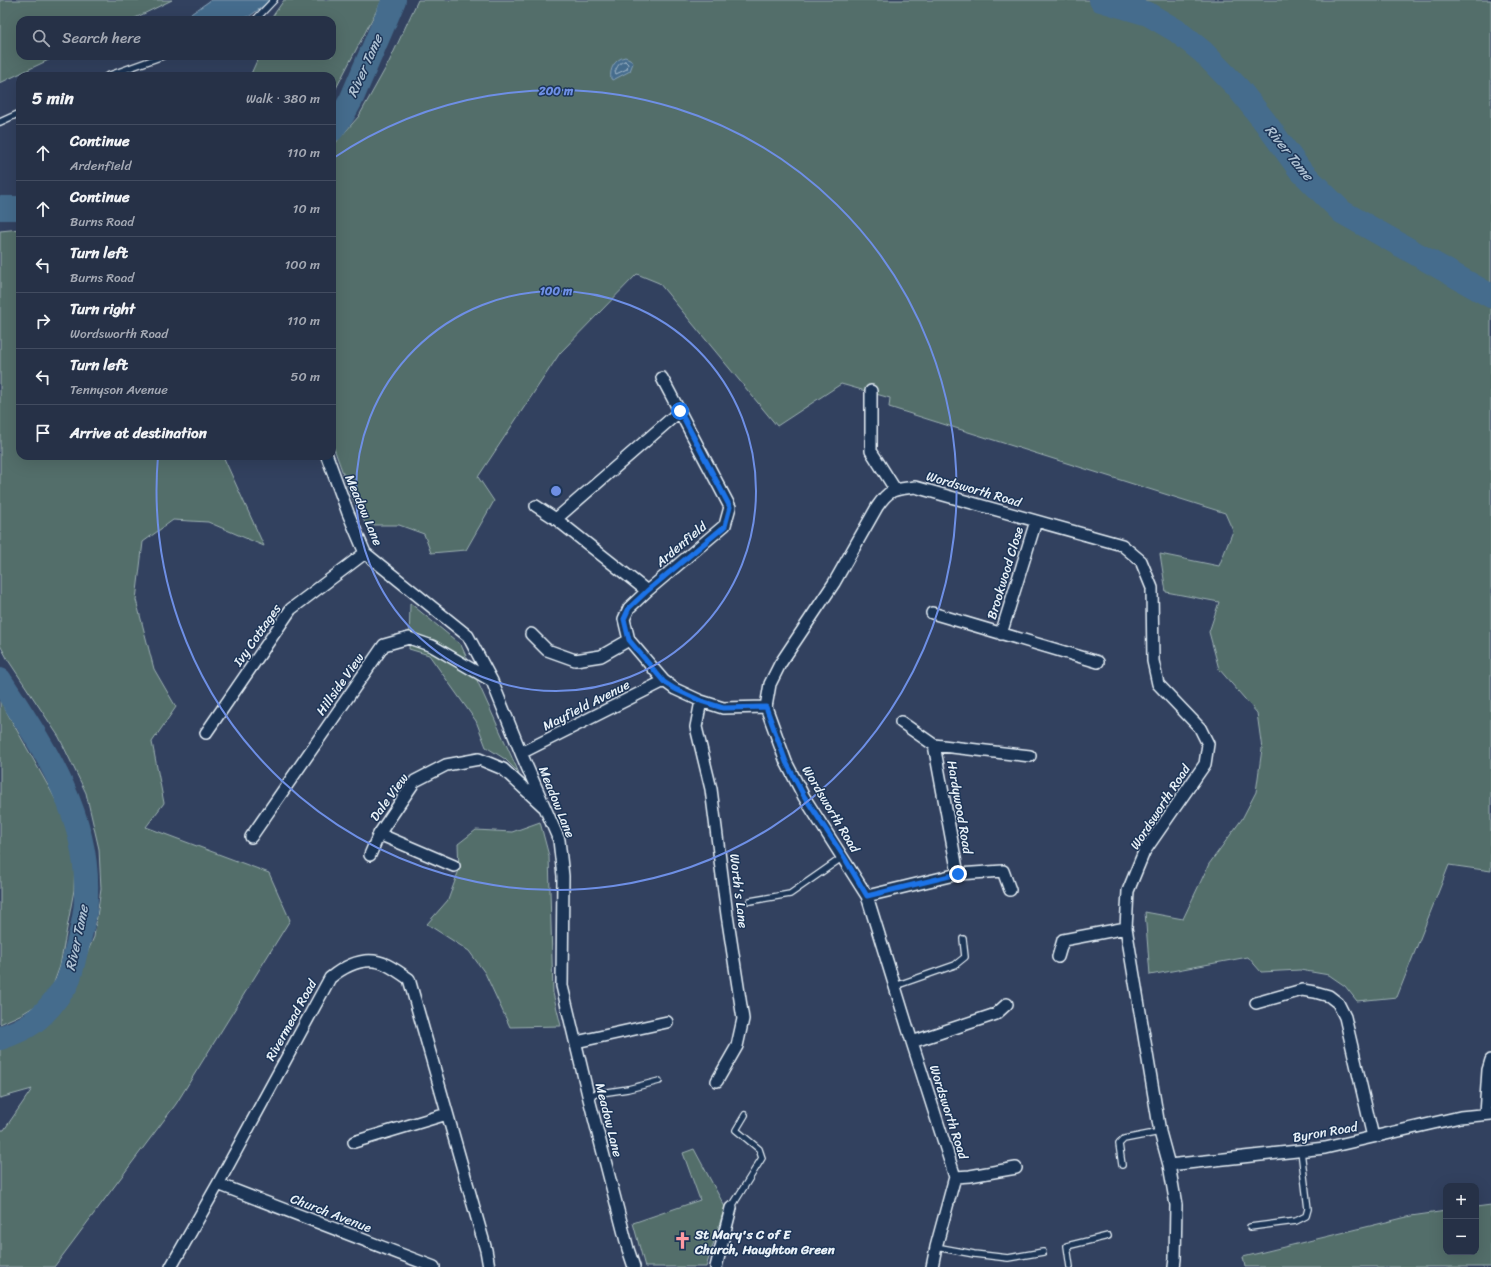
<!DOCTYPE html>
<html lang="en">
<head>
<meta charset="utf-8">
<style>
  :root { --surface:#263147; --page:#323d52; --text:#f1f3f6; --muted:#a4a9b4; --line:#424c60 }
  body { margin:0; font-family:Sriracha,sans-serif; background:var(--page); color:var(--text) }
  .controls { position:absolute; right:12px; bottom:12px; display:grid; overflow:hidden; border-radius:8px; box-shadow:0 4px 16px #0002 }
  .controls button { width:36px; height:36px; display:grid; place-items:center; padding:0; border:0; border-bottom:1px solid var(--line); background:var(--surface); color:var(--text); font:20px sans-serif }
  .stop { position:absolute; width:12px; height:12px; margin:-9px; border:3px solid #1a73e8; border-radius:50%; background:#fff }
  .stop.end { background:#1a73e8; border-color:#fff; box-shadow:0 1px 4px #0008 }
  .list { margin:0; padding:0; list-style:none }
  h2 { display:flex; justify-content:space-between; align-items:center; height:52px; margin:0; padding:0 16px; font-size:17px }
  h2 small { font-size:13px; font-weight:400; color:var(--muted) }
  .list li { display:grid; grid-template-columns:26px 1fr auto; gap:12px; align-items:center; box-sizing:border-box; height:56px; padding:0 16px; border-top:1px solid var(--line) }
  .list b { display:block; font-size:15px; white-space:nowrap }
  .list p { margin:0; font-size:13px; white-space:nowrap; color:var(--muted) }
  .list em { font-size:13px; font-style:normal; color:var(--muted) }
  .icon { flex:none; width:22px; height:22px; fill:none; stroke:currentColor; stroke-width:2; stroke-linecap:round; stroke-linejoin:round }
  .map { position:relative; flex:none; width:1491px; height:1267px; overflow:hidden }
  .search { position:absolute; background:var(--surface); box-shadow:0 4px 16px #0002; left:16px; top:16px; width:320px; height:44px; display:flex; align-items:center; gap:10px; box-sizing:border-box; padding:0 14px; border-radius:12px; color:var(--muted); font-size:15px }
  .panel { position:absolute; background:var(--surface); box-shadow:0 4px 16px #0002; left:16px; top:72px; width:320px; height:388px; border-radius:12px }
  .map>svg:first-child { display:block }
  .green { fill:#526e6b; stroke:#9db0b2 }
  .water { fill:#456c8d; stroke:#86a1b8 }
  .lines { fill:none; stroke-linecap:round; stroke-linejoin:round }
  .shore { stroke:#a7bccd; stroke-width:1 }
  .river { stroke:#456c8d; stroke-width:24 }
  .lane-casing { stroke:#e8f1f8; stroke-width:8 }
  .street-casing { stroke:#e8f1f8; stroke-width:14 }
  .lane { stroke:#1d3557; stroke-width:5.5 }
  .street { stroke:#1d3557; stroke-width:11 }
  .route { stroke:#1a73e8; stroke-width:5 }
  .ring { fill:none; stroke:#6e8fe5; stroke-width:2 }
  .labels { text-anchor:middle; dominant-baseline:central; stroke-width:3; stroke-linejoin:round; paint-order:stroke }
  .street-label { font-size:13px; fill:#e8f1f8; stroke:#1d3557 }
  .poi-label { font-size:13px; font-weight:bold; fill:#e8f1f8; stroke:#1d3557; text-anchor:start }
  .water-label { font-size:14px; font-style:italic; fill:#afc2d3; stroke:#1d3557 }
  .centre { fill:#6e8fe5; stroke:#1d3557; stroke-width:2 }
  .ring-label { font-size:12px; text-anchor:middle; font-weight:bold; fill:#6e8fe5; stroke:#1d3557; stroke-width:3; stroke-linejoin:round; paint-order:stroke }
</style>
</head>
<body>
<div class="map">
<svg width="1491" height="1267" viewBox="0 0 1491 1267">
  <rect width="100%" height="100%" fill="#32415f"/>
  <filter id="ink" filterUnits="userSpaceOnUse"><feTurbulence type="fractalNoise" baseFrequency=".025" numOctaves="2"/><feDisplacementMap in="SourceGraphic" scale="8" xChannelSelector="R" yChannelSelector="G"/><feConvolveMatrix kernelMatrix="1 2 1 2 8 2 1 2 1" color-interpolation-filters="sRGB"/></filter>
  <g filter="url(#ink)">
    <path class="green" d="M0 0H172L131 20H20V56H57L0 83Z
      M284 0H382L332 96V76H250L259 56H332V20H270Z
      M418 0H1491V871L1449 865 1397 997 1357 1001 1345 986 1329 975 1300 970 1261 972 1248 957 1150 975 1145 912 1183 919 1209 864 1242 819 1256 792 1262 749 1257 713 1219 669 1209 632 1219 602 1166 592 1160 554 1219 566 1233 531 1225 513 889 407 890 398 841 384 777 426 659 283 637 274 560 353 478 477 494 501 466 550 431 553 424 534 399 525H366L350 493 332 443V147L359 116 389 62Z
      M20 229V456H223L264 546 208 522 173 520 143 542 136 600 154 669 176 707 152 742 164 803 146 827 269 873 290 920 176 1104 54 1267H0V1130H4L32 1089 0 1098V1044L38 1031 57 1013 74 983 94 937 101 889 99 849 86 793 59 737 8 660 0 645V231Z
      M410 603 461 645 519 773 505 759 486 747 476 721 429 655 409 649Z
      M0 700 51 791 66 820 75 857 74 890 60 966 52 988 40 1003 22 1014 0 1024Z
      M540 822 549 856 553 993 561 1026 510 1027 485 973 469 951 427 924 448 900 459 870 458 844 476 830 512 832Z
      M694 1149 725 1207 706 1267H645L633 1223 700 1200 683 1153Z
      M1491 1205V1267H1245L1243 1257 1411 1216 1446 1211V1252H1476V1207Z"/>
    <path class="water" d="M211 0H271L250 16 239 20H182Z
      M625 57 630 59 633 63 630 71 613 80 611 79C609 69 615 59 625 57Z"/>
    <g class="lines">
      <path class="shore" d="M625 61 628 64 627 69 616 74 615 72C617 67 619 62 625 61Z"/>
      <path class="river" d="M1101 0 1148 14 1177 31 1203 52 1238 88 1265 122 1300 170 1342 212 1491 296
        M332 130 342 116 351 100 394 0
        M0 208H20
        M0 680C42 745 90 815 86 896 86 916 80 936 75 955 73 964 71 973 68 981 66 987 61 992 58 996 41 1020 27 1029 0 1038"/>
      <defs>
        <path id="lane" d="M255 20 274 0
          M107 76 163 56
          M0 122 20 113
          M750 901 790 894 843 857
          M895 986 955 965 965 957 963 939
          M588 1095 628 1089 659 1081
          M1122 1165 1119 1144 1124 1139 1160 1132
          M731 1208 762 1158 759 1149 736 1130 745 1115
          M1250 1227 1296 1221 1306 1216 1308 1209 1301 1151
          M936 1247 974 1254 1008 1258 1043 1252
          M1070 1267 1067 1246 1108 1236"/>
        <path id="street" d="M871 391V451L895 489
          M327 456 348 513 365 553 468 636 492 681 521 753 559 840 563 876 562 986 588 1095 628 1249 634 1267
          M536 506 556 519 647 591 725 525 730 507 662 378
          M556 519 680 411
          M647 591 629 608 624 619 629 640 664 681 675 689 701 701 723 708 766 707
          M932 613 1098 662
          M531 634 547 650 575 660 601 656 629 640
          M1001 634 1036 521
          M701 701 696 727 711 789 727 915 743 1019 737 1046 717 1081
          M901 722 934 745 1030 756
          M206 733 291 609 365 553
          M934 745 958 874
          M521 753 664 681
          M379 834 454 866
          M251 837 384 645 409 638 432 646 492 681
          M370 855 379 834 415 781 446 765 479 759 503 769 543 806
          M867 896 958 874 1003 871 1010 890
          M1058 957 1063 940 1126 928
          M1256 1003 1302 990 1315 992 1329 996 1338 1003 1345 1017 1373 1137
          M576 1042 667 1022
          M912 1042 996 1014 1007 1004
          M1485 1114 1488 1070 1491 1060
          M354 1142 447 1114
          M1169 1165 1325 1148 1460 1117 1491 1114
          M955 1177 970 1176 1016 1168
          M218 1184 434 1267
          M171 1267 218 1184 330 978C346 965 367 955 387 965 395 969 402 974 409 979L486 1250 489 1267
          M716 1267 731 1208
          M932 1267 936 1247 955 1177 912 1042 867 896 804 797 786 762 766 707 770 684 780 664 834 583 877 507C889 489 894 489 915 487L1122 545 1141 561 1152 588 1153 661 1158 684 1200 728 1208 744 1205 764 1144 852 1128 891 1126 928 1160 1132 1169 1165 1176 1205 1175 1259 1174 1267"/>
      </defs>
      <use href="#lane" class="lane-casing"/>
      <use href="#street" class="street-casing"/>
      <use href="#lane" class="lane"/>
      <use href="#street" class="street"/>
    </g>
  </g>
  <g class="lines" filter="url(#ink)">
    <path class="route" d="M680 411 730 507 725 526 647 591 629 608 624 619 629 640 664 682 675 689 701 701 723 708 766 707 786 762 804 796 844 857 867 896 958 874"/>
  </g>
  <g class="ring">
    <circle cx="556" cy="491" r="200"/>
    <path d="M332 159A400 400 0 1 1 158 456"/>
  </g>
  <defs>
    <symbol id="church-bare" viewBox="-9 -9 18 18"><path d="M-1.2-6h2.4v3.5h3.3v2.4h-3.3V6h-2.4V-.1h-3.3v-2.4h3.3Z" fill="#ff9aa2" stroke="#1d3557" stroke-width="2.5" paint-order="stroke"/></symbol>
  </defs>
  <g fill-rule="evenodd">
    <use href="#church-bare" x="670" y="1228" width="25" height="25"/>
  </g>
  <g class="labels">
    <g class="street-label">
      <text transform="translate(974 489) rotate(16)">Wordsworth Road</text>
      <text transform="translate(364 510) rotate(67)">Meadow Lane</text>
      <text transform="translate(681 544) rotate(-40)">Ardenfield</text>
      <text transform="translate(1005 573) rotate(-73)">Brookwood Close</text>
      <text transform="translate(257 635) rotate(-55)">Ivy Cottages</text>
      <text transform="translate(340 684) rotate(-55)">Hillside View</text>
      <text transform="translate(586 705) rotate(-27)">Mayfield Avenue</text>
      <text transform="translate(389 797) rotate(-54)">Dale View</text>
      <text transform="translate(557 802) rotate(68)">Meadow Lane</text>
      <text transform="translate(960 807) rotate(80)">Hardywood Road</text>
      <text transform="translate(1160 807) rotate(-57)">Wordsworth Road</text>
      <text transform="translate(831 809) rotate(59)">Wordsworth Road</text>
      <text transform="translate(739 891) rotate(83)">Worth's Lane</text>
      <text transform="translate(291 1020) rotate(-61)">Rivermead Road</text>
      <text transform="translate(949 1112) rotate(72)">Wordsworth Road</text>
      <text transform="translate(609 1120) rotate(76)">Meadow Lane</text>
      <text transform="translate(1325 1132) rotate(-10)">Byron Road</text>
      <text transform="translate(331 1213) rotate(21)">Church Avenue</text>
    </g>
    <g class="poi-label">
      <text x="695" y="1234">St Mary's C of E<tspan x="695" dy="15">Church, Haughton Green</tspan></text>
    </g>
    <g class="water-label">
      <text transform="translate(365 66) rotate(-66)">River Tame</text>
      <text transform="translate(1289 153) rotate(51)">River Tame</text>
      <text transform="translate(77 938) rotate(-78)">River Tame</text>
    </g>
  </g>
  <circle cx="556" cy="491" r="6" class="centre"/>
  <g class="ring-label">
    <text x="556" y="95">200 m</text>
    <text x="556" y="295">100 m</text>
  </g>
</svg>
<div class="controls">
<button>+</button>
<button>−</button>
</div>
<div class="stop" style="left:680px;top:411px"></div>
<div class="stop end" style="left:958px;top:874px"></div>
<div class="search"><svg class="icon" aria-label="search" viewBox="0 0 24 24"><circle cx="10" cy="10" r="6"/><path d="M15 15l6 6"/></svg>Search here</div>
<section class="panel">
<h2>5 min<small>Walk · 380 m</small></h2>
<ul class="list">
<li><svg class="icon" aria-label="ahead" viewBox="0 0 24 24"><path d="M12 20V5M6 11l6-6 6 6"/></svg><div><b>Continue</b><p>Ardenfield</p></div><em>110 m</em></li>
<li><svg class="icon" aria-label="ahead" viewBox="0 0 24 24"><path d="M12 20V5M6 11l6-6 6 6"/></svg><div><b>Continue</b><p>Burns Road</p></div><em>10 m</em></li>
<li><svg class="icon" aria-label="left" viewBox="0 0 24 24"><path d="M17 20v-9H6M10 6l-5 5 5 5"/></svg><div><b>Turn left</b><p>Burns Road</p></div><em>100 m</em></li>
<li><svg class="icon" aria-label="right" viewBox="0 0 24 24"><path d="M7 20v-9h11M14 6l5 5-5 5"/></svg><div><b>Turn right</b><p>Wordsworth Road</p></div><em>110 m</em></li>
<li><svg class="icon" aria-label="left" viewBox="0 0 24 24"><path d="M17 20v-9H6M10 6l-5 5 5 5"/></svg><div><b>Turn left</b><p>Tennyson Avenue</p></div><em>50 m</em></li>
<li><svg class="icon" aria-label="arrive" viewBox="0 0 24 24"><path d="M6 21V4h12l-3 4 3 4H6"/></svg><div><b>Arrive at destination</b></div></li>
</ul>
</section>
</div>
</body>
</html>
